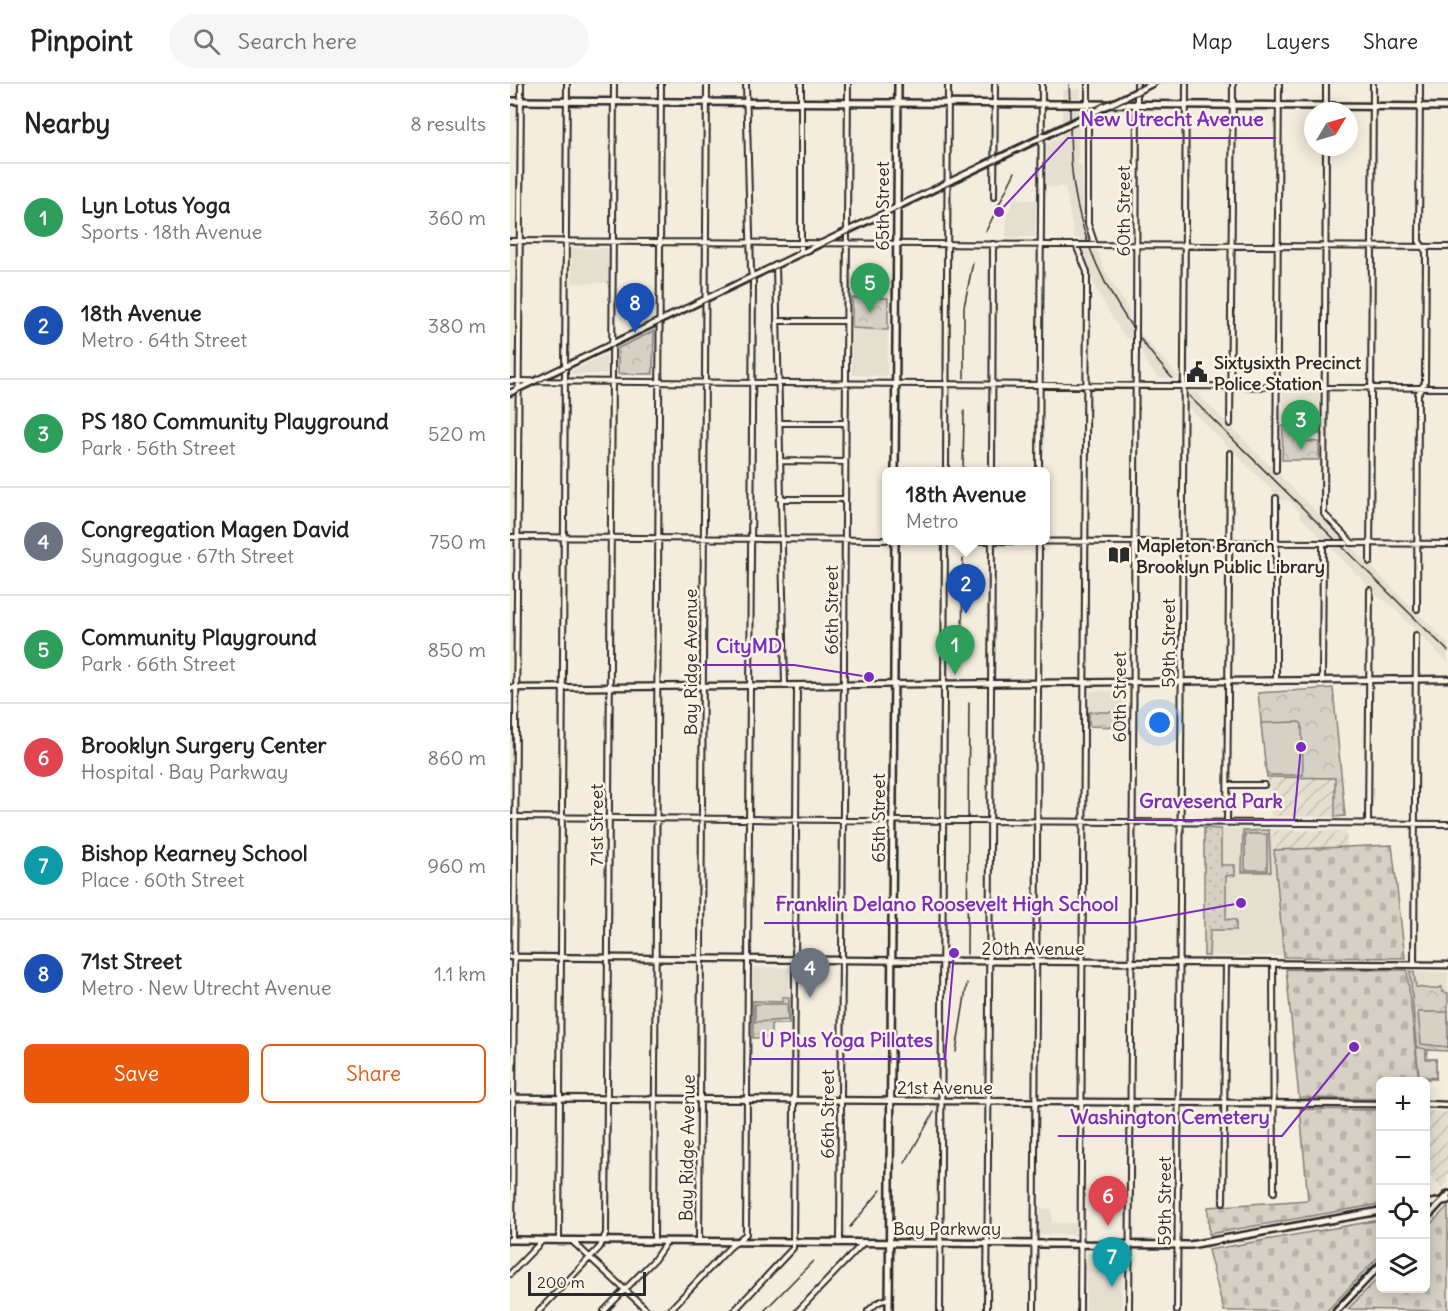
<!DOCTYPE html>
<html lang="en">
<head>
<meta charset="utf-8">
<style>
  :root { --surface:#fff; --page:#f6f6f6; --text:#222; --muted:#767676; --line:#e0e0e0; --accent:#ea580c }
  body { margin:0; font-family:Delius,sans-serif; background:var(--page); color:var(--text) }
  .controls { position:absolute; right:18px; bottom:18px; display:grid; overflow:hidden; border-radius:9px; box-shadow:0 3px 15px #0003 }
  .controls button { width:54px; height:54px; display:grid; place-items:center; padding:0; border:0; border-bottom:2px solid var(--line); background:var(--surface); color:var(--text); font:30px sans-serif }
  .compass { position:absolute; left:794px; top:18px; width:54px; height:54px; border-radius:50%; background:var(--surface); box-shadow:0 3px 15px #0003; rotate:52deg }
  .scale { position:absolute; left:18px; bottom:15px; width:118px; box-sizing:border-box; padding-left:6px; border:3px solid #2b2b2b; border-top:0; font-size:16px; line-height:21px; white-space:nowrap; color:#2b2b2b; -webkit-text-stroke:4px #fcf5e5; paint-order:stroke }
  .you { position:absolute; left:650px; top:639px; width:21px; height:21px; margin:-15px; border:4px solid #fff; border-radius:50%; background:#1a73e8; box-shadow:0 0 0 9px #1a73e833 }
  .badge { display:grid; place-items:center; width:39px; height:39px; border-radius:50%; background:var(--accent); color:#fff; font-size:20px; font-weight:700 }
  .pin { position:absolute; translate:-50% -50px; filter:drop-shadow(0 2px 3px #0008) }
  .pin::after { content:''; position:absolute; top:32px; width:21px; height:18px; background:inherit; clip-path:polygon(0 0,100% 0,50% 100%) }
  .popup { position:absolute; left:372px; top:383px; width:168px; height:78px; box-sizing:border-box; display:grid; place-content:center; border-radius:9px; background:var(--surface); filter:drop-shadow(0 2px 4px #0005); font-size:20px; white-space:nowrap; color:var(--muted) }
  .popup b { font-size:22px; color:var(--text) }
  .popup::after { content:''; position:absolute; left:50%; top:100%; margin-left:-12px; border:12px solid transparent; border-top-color:var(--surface) }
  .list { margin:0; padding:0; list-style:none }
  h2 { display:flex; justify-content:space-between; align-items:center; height:78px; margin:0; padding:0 24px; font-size:26px }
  h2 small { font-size:20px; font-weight:400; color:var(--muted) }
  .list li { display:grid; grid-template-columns:39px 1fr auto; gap:18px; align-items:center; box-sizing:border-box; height:108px; padding:0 24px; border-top:2px solid var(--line) }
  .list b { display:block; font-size:22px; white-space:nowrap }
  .list p { margin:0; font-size:20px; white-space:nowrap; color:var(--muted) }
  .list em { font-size:20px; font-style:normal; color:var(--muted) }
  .actions { display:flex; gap:12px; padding:18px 24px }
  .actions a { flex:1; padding:14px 0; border:2px solid var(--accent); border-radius:9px; text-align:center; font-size:21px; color:var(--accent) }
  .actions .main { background:var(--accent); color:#fff }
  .icon { flex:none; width:33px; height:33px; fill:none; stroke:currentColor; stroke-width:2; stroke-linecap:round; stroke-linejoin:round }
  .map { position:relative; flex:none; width:938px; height:1227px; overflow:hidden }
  header { display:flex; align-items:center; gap:36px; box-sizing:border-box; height:84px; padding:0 30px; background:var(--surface); border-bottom:2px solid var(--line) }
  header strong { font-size:28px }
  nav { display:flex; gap:33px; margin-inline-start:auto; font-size:21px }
  .search { width:420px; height:54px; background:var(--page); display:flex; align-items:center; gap:15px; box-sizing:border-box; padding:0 21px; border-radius:33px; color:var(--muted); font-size:22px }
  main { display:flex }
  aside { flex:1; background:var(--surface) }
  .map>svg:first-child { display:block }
  .built { fill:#e5dfd0 }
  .industrial { fill:url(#industrial-furrows) }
  .grass { fill:url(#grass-dots); stroke:#807e78; stroke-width:1.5 }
  .cemetery { fill:url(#cemetery-stones); stroke:#807e78; stroke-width:1.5 }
  .park { fill:url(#park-crowns); stroke:#807e78; stroke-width:1.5 }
  .garden { fill:#d6d1c4; stroke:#807e78; stroke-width:1.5 }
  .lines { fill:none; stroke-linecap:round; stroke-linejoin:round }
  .minor-casing { stroke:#2b2b2b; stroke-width:8 }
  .tertiary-casing { stroke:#2b2b2b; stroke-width:9 }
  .secondary-casing { stroke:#2b2b2b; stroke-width:10 }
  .primary-casing { stroke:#2b2b2b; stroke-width:10 }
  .minor { stroke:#fcf5e5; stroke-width:4 }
  .tertiary { stroke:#fcf5e5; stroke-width:4.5 }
  .secondary { stroke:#fcf5e5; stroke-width:5 }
  .primary { stroke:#fcf5e5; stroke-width:5 }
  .rail { stroke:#2b2b2b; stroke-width:1.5 }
  .minor-bridge-casing { stroke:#2b2b2b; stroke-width:8; stroke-linecap:butt }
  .tertiary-bridge-casing { stroke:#2b2b2b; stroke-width:9; stroke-linecap:butt }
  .secondary-bridge-casing { stroke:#2b2b2b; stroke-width:10; stroke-linecap:butt }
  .minor-bridge { stroke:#fcf5e5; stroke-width:4 }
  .tertiary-bridge { stroke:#fcf5e5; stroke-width:4.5 }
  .secondary-bridge { stroke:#fcf5e5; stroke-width:5 }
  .labels { text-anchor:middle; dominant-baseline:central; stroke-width:5; stroke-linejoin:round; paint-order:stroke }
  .street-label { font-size:18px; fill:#2b2b2b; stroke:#fcf5e5 }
  .poi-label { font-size:18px; font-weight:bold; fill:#2b2b2b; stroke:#fcf5e5; text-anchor:start }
  .leader { fill:none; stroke:#7b2cbf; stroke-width:2 }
  .callout-dot { fill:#7b2cbf; stroke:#fcf5e5; stroke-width:2 }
  .callout-label { font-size:20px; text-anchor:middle; font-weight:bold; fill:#7b2cbf; stroke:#fcf5e5; stroke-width:5; stroke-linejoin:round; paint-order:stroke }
</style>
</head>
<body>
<header>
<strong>Pinpoint</strong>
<div class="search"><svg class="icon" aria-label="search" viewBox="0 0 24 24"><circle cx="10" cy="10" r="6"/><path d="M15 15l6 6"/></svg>Search here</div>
<nav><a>Map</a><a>Layers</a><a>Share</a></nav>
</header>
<main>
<aside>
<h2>Nearby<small>8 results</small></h2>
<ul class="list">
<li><span class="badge" style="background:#2e9e5b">1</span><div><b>Lyn Lotus Yoga</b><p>Sports · 18th Avenue</p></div><em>360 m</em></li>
<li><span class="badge" style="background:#1a4fb4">2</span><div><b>18th Avenue</b><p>Metro · 64th Street</p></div><em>380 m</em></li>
<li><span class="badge" style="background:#2e9e5b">3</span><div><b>PS 180 Community Playground</b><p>Park · 56th Street</p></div><em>520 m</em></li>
<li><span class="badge" style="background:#6b7280">4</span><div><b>Congregation Magen David</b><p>Synagogue · 67th Street</p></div><em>750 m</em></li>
<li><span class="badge" style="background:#2e9e5b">5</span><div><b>Community Playground</b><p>Park · 66th Street</p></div><em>850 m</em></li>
<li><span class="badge" style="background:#e0444e">6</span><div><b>Brooklyn Surgery Center</b><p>Hospital · Bay Parkway</p></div><em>860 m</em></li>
<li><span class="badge" style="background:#0f9aa8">7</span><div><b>Bishop Kearney School</b><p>Place · 60th Street</p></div><em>960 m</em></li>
<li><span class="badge" style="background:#1a4fb4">8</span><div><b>71st Street</b><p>Metro · New Utrecht Avenue</p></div><em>1.1 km</em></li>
</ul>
<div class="actions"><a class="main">Save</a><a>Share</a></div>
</aside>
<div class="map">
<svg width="938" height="1227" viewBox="0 0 938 1227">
  <defs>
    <pattern id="industrial-furrows" width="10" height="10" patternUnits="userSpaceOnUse" patternTransform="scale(1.5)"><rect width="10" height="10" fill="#e5dfd0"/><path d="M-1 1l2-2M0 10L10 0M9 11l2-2" fill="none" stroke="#c5c0b3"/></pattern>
    <pattern id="grass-dots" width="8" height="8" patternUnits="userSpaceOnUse" patternTransform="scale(1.5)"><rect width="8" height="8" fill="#d6d1c4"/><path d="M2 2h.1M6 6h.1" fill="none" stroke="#b8b4a9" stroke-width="1.8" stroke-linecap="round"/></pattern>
    <pattern id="cemetery-stones" width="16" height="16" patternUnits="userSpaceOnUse" patternTransform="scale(1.5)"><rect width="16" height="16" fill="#d6d1c4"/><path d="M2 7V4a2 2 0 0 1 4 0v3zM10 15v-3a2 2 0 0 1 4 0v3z" fill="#b8b4a9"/></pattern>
    <pattern id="park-crowns" width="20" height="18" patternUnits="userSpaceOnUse" patternTransform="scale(1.5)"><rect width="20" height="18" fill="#d6d1c4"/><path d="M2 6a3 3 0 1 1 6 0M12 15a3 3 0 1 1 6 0" fill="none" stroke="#b8b4a9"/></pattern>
  </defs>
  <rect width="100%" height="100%" fill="#f4edde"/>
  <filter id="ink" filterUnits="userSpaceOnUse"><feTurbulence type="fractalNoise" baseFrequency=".0167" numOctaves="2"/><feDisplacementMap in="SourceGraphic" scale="12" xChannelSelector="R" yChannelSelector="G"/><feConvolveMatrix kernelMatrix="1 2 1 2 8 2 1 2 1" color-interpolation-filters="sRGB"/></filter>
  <g filter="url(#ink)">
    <path class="built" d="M571 5 568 80 572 81V133L578 155 582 166 588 167 594 185 619 227 620 239 669 293 666 295 649 294 638 282 632 268 620 254H616L606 240 585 203 570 155 564 153 555 103H537V60L552 51V6Z
      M508 106V116H526L525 153H496L497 131Z
      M62 164H98V199H62Z
      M342 244 378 246 377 292 342 291Z
      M97 270V290H61V287Z
      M679 308H686L925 546 938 560V579L879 519 870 514 789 431 790 428 776 415 773 417 679 324Z
      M773 309H809V343L773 342Z
      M580 607H616V628H579Z
      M694 744 762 746 774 872H694Z
      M243 883 279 884V913H272V918L243 917Z
      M904 888H938V909L932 908V903H906Z
      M530 1124 542 1125V1139H565V1151L529 1150Z
      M576 1169H612L611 1226H576Z"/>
    <path class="industrial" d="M757 693 825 694V733L761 732Z
      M762 746 836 747 837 762 764 766Z
      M916 1027 938 1028V1098L932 1104 921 1093Z"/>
    <path class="grass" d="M694 744 711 745V781H725V791L716 792V835L726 836V846H700L699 872H694Z"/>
    <path class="cemetery" d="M882 761 895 874 774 873 764 766Z
      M776 885 897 886 909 997 870 998V1015L789 1014Z
      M790 1025 870 1026V1120L699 1150 698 1123 798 1116Z
      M938 1122V1227L838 1225 870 1192V1204H916V1145Z
      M870 1136V1171L817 1227H714L698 1166Z"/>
    <path class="park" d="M342 214H378V246L342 244Z
      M144 247 143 290H108V264Z
      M773 342 809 343V350H793L792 357 809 358V376H772Z
      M823 604 835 732 825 733V694L757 693 748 609Z
      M579 628H616V634H609L608 643 579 642Z
      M759 746 761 788H732L733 747Z
      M900 887 904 888 906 903 923 905 932 903V908L938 909V967L918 966 916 975H926V995H909Z
      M272 913H279V940H261V954H243V917L272 918Z"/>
    <path class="garden" d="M789 638 792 640 793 691H760L756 688 751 639Z
      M735 750H757V786H735Z
      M245 920H277L278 936 245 938Z
      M908 928H938V963L911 960Z
      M906 963 916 965V975H926V994L909 992Z"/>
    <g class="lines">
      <defs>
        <path id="minor" d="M578 0V140L585 161
          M816 27V0
          M816 63 814 430 842 459
          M484 113 485 0
          M0 157 566 161
          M566 161 577 188V210L570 1227
          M585 161 938 163
          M291 169V0
          M266 181 275 602
          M267 237H336
          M626 248 627 0
          M0 297 938 304
          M269 339H335
          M720 340 723 0
          M270 377 335 378
          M766 386 769 0
          M436 388 438 0
          M482 388 483 160
          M529 388 532 0
          M270 415H335
          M0 453 376 456
          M462 457 817 459
          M840 459 938 460
          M860 478 863 0
          M907 525 908 310 915 298 916 168 909 157 910 0
          M766 597V414
          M812 597 813 459
          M718 701H754
          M0 733 450 737
          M460 737 938 740
          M717 739 720 369
          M858 740 860 506
          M763 879 764 1108
          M904 880 906 551
          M713 1118 716 879
          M2 1156 11 0
          M49 1157 57 0
          M62 1157 138 1227
          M144 1157 151 0
          M189 1157 197 0
          M330 1159 338 0
          M0 1190 32 1157
          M29 1227 90 1163 96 1149 104 0
          M94 1227 144 1176 157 1157
          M159 1227 219 1164 236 1150 243 198 241 186 236 0
          M224 1227 283 1164 287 602
          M288 1227 353 1159
          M358 1227 367 1219 379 1214
          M430 1227 435 456
          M477 1227 482 456
          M524 1227 529 456
          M619 1227 626 259
          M667 1227 676 0"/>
        <path id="tertiary" d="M570 35 642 0
          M0 309 552 44
          M0 604 938 595
          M0 873 448 877
          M458 877 938 881
          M0 1014 870 1020
          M916 1020 938 1021"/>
        <path id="secondary" d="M0 17 550 20
          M571 20 938 23
          M385 388 388 0
          M916 1134 938 1110
          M379 1227 385 456
          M826 1227 870 1181"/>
        <path id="primary" d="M916 1120 938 1116
          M0 1156 680 1161 870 1127"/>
      </defs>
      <use href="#minor" class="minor-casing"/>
      <use href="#tertiary" class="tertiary-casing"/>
      <use href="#secondary" class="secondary-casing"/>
      <use href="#primary" class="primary-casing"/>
      <use href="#minor" class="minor"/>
      <use href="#tertiary" class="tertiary"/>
      <use href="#secondary" class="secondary"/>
      <use href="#primary" class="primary"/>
      <path class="rail" d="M559 0C561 29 559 58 562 87 570 168 609 234 662 294
        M473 77 633 0
        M476 147 505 88
        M454 294V223L463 178
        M0 312 649 0
        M679 312 938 567
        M453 388 454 327
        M452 579 453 475
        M457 870 459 619
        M446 968 457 899
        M395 1079 424 1028
        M916 1131 938 1107
        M340 1143 371 1106
        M254 1227 303 1177
        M823 1227 870 1177"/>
      <defs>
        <path id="minor-bridge" d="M567 161H585
          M626 259V248
          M459 456 462 457
          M817 459H836
          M450 737H460"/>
        <path id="tertiary-bridge" d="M552 44 570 35
          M448 877H458"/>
        <path id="secondary-bridge" d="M550 20H571"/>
      </defs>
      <use href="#minor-bridge" class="minor-bridge-casing"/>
      <use href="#tertiary-bridge" class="tertiary-bridge-casing"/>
      <use href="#secondary-bridge" class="secondary-bridge-casing"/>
      <use href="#minor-bridge" class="minor-bridge"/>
      <use href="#tertiary-bridge" class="tertiary-bridge"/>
      <use href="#secondary-bridge" class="secondary-bridge"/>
    </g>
  </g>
  <defs>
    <symbol id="civic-bare" viewBox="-9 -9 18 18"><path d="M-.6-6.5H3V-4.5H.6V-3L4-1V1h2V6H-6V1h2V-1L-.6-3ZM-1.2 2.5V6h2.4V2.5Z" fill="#2b2b2b" stroke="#fcf5e5" stroke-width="2.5" paint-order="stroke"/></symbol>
    <symbol id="library-bare" viewBox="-9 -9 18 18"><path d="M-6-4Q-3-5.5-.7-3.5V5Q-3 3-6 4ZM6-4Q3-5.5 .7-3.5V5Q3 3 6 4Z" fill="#2b2b2b" stroke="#fcf5e5" stroke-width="2.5" paint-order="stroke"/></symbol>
  </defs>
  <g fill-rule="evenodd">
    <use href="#civic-bare" x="672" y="273" width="30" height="30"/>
    <use href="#library-bare" x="594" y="456" width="30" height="30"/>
  </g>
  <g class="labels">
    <g class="street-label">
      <text transform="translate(372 122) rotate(-90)">65th Street</text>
      <text transform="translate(613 127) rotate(-90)">60th Street</text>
      <text transform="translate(321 526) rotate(-90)">66th Street</text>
      <text transform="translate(658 559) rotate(-90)">59th Street</text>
      <text transform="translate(180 578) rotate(-90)">Bay Ridge Avenue</text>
      <text transform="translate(609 613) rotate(-90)">60th Street</text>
      <text transform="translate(368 734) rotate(-90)">65th Street</text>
      <text transform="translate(86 741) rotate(-90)">71st Street</text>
      <text x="523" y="864">20th Avenue</text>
      <text x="435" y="1003">21st Avenue</text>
      <text transform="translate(317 1030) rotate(-90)">66th Street</text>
      <text transform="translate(177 1064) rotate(-89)">Bay Ridge Avenue</text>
      <text transform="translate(654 1117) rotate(-90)">59th Street</text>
      <text x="437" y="1144">Bay Parkway</text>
    </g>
    <g class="poi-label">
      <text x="704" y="278">Sixtysixth Precinct<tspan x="704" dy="21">Police Station</tspan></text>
      <text x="626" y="461">Mapleton Branch<tspan x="626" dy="21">Brooklyn Public Library</tspan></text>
    </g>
  </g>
  <path class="leader" d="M489 128L558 54H766M359 593L284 581H193M791 663L784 736H617M731 819L620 839H254M444 869L435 975H239M844 963L772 1052H548"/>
  <g class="callout-dot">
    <circle cx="489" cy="128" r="6"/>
    <circle cx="359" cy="593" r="6"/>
    <circle cx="791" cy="663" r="6"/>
    <circle cx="731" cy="819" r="6"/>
    <circle cx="444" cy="869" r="6"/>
    <circle cx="844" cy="963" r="6"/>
  </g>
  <g class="callout-label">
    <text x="662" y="42">New Utrecht Avenue</text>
    <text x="239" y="569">CityMD</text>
    <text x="701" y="724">Gravesend Park</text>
    <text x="437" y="827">Franklin Delano Roosevelt High School</text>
    <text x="337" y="963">U Plus Yoga Pillates</text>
    <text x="660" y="1040">Washington Cemetery</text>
  </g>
</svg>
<div class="controls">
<button>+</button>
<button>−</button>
<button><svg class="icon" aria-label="locate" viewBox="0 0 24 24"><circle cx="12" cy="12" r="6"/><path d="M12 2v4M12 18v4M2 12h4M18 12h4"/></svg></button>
<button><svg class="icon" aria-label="layers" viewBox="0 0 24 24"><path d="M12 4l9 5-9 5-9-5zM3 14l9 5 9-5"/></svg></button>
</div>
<svg class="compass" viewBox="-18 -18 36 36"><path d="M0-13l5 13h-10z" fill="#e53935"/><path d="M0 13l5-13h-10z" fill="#767676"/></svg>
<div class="scale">200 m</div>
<div class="you"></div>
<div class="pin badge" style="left:445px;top:591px;background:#2e9e5b">1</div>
<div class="pin badge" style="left:456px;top:530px;background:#1a4fb4">2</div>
<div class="popup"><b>18th Avenue</b>Metro</div>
<div class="pin badge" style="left:791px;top:366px;background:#2e9e5b">3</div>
<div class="pin badge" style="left:300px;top:914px;background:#6b7280">4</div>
<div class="pin badge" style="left:360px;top:229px;background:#2e9e5b">5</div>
<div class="pin badge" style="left:598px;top:1142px;background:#e0444e">6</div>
<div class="pin badge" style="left:602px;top:1203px;background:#0f9aa8">7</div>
<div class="pin badge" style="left:125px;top:249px;background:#1a4fb4">8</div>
</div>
</main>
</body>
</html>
